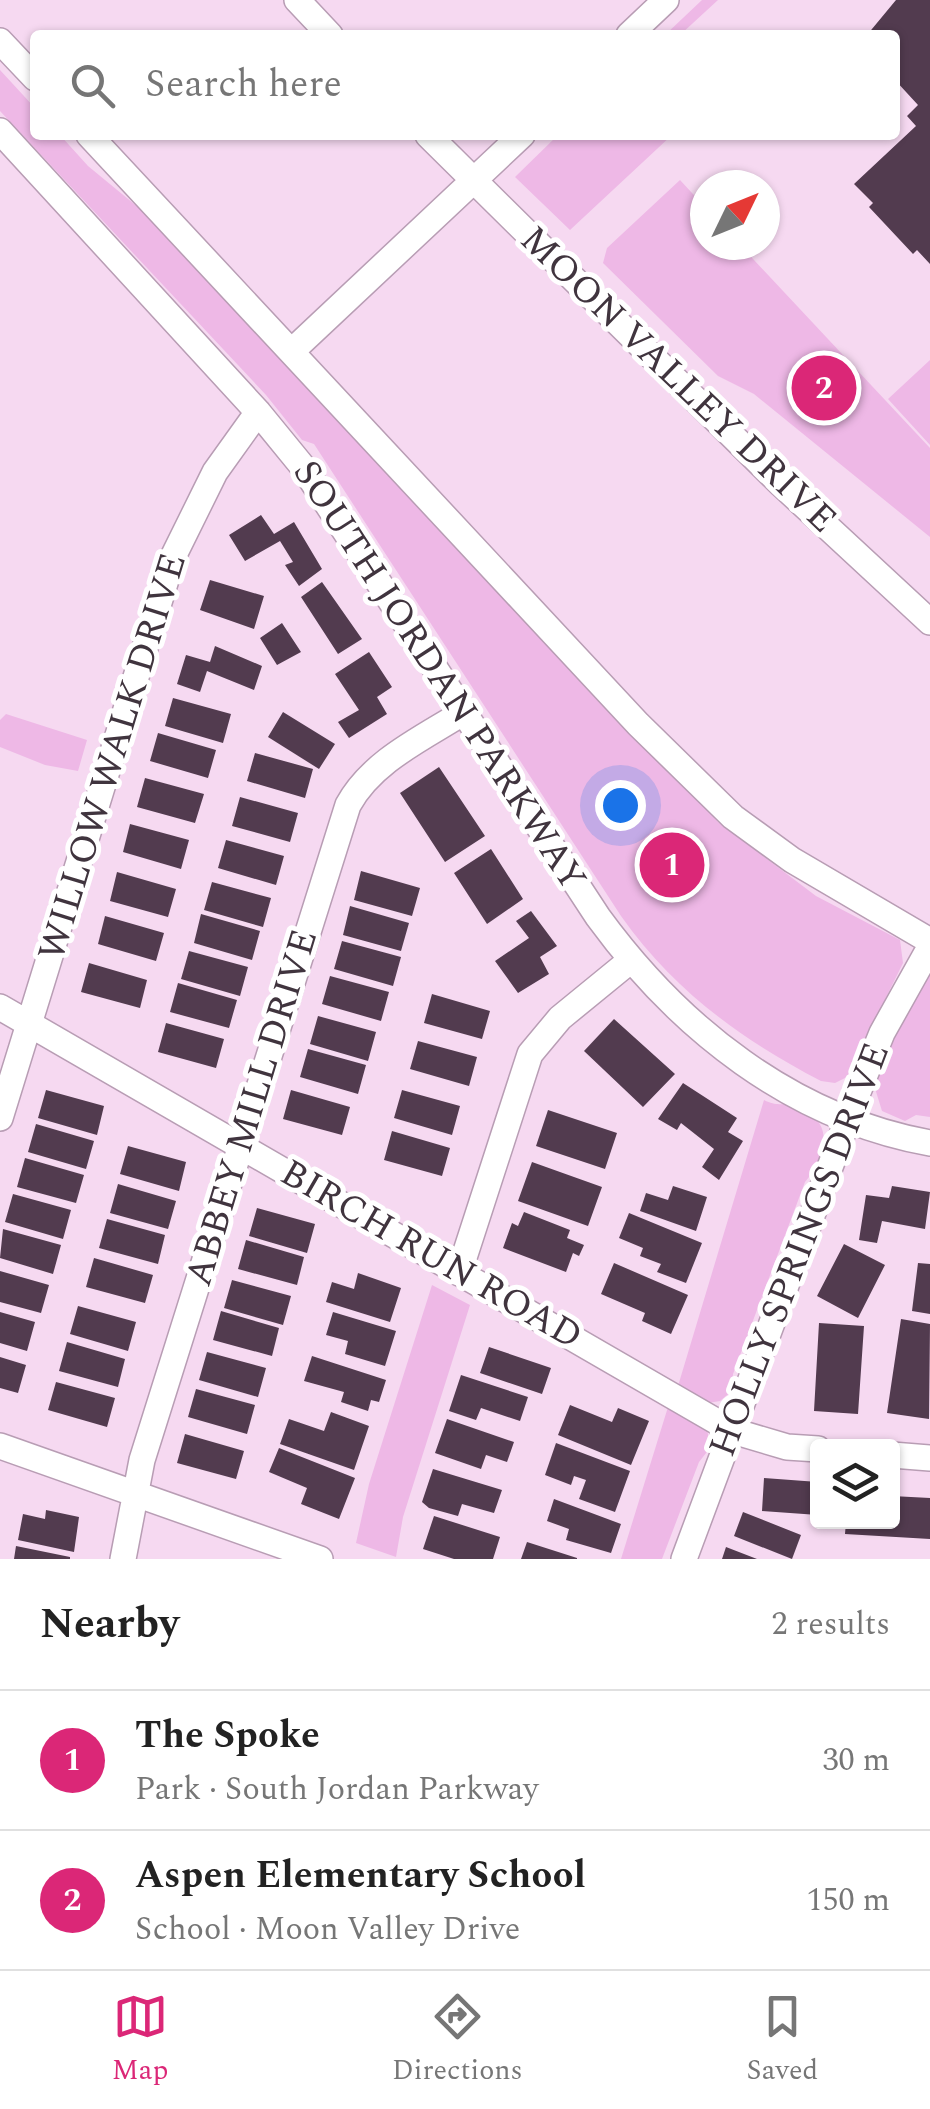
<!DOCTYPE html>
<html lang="en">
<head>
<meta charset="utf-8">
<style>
  :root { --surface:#fff; --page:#f2f2f2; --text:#222; --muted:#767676; --line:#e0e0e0; --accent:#db2777 }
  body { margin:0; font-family:Spectral,serif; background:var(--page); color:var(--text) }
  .controls { position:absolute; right:30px; bottom:30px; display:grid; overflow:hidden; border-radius:10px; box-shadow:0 2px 8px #0004 }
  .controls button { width:90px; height:90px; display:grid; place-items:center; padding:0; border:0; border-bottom:2px solid var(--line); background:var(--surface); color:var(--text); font:50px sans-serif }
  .compass { position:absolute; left:690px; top:170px; width:90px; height:90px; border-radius:50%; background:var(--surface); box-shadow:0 2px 8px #0004; rotate:47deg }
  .you { position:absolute; left:620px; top:805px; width:35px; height:35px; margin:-25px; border:8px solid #fff; border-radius:50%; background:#1a73e8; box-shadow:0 0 0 15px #1a73e833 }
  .badge { display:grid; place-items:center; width:65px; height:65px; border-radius:50%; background:var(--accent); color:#fff; font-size:32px; font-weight:700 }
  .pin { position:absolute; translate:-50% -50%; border:5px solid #fff; box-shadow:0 2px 10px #0006 }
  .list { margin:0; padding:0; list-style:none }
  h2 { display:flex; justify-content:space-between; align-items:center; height:130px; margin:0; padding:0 40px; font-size:42px }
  h2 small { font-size:32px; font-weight:400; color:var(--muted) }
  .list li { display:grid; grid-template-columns:65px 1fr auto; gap:30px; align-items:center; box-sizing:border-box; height:140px; padding:0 40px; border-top:2px solid var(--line) }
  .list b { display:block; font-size:38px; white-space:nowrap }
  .list p { margin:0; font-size:32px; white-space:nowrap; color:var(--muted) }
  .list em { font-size:32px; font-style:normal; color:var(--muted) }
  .icon { flex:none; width:55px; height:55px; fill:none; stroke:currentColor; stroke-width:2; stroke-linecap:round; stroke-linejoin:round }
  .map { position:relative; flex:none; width:930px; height:1559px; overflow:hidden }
  .search { position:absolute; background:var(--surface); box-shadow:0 2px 8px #0004; left:30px; right:30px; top:30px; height:110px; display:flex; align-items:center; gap:25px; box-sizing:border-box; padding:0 35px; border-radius:10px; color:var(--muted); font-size:38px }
  .sheet { height:410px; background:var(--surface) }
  nav { display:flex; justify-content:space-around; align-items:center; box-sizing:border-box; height:140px; border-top:2px solid var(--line); background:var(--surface); font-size:28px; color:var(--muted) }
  nav a { display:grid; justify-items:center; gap:5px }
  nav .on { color:var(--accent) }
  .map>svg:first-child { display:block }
  .green { fill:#eeb8e6 }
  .building { fill:#523b4f }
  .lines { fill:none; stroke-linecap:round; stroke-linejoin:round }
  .minor-casing { stroke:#b89db4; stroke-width:28 }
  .minor { stroke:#fff; stroke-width:25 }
  .labels { text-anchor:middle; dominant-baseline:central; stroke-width:10; stroke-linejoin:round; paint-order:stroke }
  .street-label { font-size:38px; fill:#40343e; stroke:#fff }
</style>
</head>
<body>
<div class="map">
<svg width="930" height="1559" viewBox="0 0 930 1559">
  <rect width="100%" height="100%" fill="#f6d9f1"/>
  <path class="green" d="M702 0H718L680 35H665Z
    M0 70 35 108V135H60L88 166 156 222 718 822 816 896 900 940 903 963 847 1077 835 1083 821 1081C741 1039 674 991 621 916L314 444 302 440 266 395 0 111Z
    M558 135H672L570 230 515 177Z
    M680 180 705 207V245H740L930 448V537L754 394 718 376 603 263 607 248Z
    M930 360V445L888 399Z
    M6 714 87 740 78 771 45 765 0 747V720Z
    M930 974V1117L916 1115 905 1121 882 1111 874 1085 896 1033Z
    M764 1100C777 1107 782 1102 794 1106 836 1119 828 1155 805 1182L733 1374 732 1391 720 1401 708 1403 678 1386Z
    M432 1285 470 1305 403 1517 396 1557 356 1543 369 1484Z
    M668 1407 707 1428 710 1448 699 1462 662 1559H621Z"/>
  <path class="building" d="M896 0H930V264L917 250 913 254 869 207 873 203 854 184 916 126 907 116 918 105 895 80V35H867Z
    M261 515 274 534 294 522 322 569 299 586 285 565 293 562 280 541 245 561 229 535Z
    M210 580 264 596 254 629 200 610Z
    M322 582 362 639 338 654 301 597Z
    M282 623 301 652 277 665 260 638Z
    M215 646 262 666 254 690 207 671 200 692 177 684 186 655 210 662Z
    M369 652 392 687 377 697 387 714 349 738 338 722 359 710 335 674Z
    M173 698 231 714 223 743 165 726Z
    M283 712 335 744 319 769 268 737Z
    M158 733 216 750 208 778 150 761Z
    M255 753 313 769 305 798 247 781Z
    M439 767 485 836 445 862 400 793Z
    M145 778 204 794 195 823 137 807Z
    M240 797 298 813 290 842 232 826Z
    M130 824 189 840 181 869 123 852Z
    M226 840 284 856 276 885 218 868Z
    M491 849 523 899 487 924 454 873Z
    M361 871 420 888 412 916 354 900Z
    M117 872 176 889 168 917 110 901Z
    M212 882 271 898 263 927 204 910Z
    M350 906 409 923 401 951 343 935Z
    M531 911 557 946 540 957 549 974 518 993 495 961 529 938 516 921Z
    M201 914 260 931 252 960 194 943Z
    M105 916 164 933 156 961 98 944Z
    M342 941 401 957 393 986 334 969Z
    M189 951 248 967 240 996 181 979Z
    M89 963 147 980 140 1008 81 992Z
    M330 976 389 992 381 1021 322 1004Z
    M178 983 237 1000 229 1028 170 1012Z
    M432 994 490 1011 482 1039 424 1023Z
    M318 1016 376 1032 368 1061 310 1044Z
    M614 1019 675 1074 643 1107 584 1051Z
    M166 1023 224 1039 216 1068 158 1052Z
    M418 1041 477 1057 469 1086 410 1069Z
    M308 1049 366 1065 358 1094 300 1077Z
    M683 1083 737 1118 728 1132 743 1141 719 1180 702 1167 714 1149 681 1123 677 1130 658 1119Z
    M46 1090 104 1106 97 1135 38 1118Z
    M291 1090 350 1107 342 1135 283 1119Z
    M402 1090 460 1106 452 1135 394 1118Z
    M548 1110 617 1133 605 1169 536 1146Z
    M36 1124 94 1141 86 1169 28 1152Z
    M392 1131 450 1148 442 1176 384 1160Z
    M128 1146 186 1162 179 1191 120 1174Z
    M25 1158 84 1175 76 1203 17 1187Z
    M532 1162 602 1187 588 1226 518 1201Z
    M118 1184 176 1201 168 1229 110 1213Z
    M673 1186 707 1197 696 1231 640 1211 646 1193 668 1200Z
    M892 1186 930 1192 925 1229 882 1221 877 1243 859 1240 866 1195 889 1198Z
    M13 1194 71 1210 63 1239 5 1222Z
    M257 1208 315 1224 307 1253 249 1236Z
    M524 1212 570 1230 567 1238 584 1245 579 1256 573 1253 566 1272 503 1248 512 1223 518 1226Z
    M629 1213 702 1243 686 1283 657 1272 661 1264 640 1256 643 1248 619 1238Z
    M107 1219 165 1235 158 1264 99 1248Z
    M3 1229 61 1245 53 1274 0 1258Z
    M246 1240 304 1257 297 1285 238 1269Z
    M844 1244 885 1265 858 1318 817 1296Z
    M94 1258 153 1275 145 1303 86 1287Z
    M614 1263 688 1295 671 1334 642 1321 645 1313 601 1294Z
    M918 1263 930 1264V1314L912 1311Z
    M0 1271 49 1285 41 1313 0 1302Z
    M358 1273 401 1288 390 1322 326 1302 332 1282 354 1289Z
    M232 1280 291 1296 283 1325 224 1308Z
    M78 1306 136 1322 128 1351 70 1334Z
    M221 1311 279 1328 272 1356 213 1340Z
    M0 1312 35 1322 27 1351 0 1343Z
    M333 1312 396 1331 385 1366 345 1354 348 1341 326 1335Z
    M901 1319 930 1324 929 1419 887 1413Z
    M819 1323 864 1326 858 1414 814 1411Z
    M67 1342 125 1359 118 1387 59 1371Z
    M489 1347 551 1368 542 1394 480 1373Z
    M207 1352 266 1368 258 1397 199 1380Z
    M312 1356 386 1380 379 1402 371 1400 368 1411 341 1402 344 1392 304 1381Z
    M0 1357 26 1365 18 1393 0 1388Z
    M461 1375 528 1397 520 1421 481 1408 476 1420 449 1411Z
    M56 1382 115 1398 107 1427 48 1410Z
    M196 1389 255 1405 247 1434 188 1417Z
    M570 1405 612 1422 618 1408 649 1421 631 1465 558 1435Z
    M331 1412 369 1426 354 1470 280 1444 289 1419 324 1431Z
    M447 1419 514 1442 507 1462 486 1455 481 1469 435 1453Z
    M185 1434 244 1451 236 1479 177 1463Z
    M556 1443 630 1471 615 1512 579 1499 586 1480 574 1476 571 1485 545 1475Z
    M279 1448 355 1478 339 1519 301 1504 307 1488 269 1472Z
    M433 1469 502 1490 494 1513 462 1504 458 1516 429 1508 422 1502Z
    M764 1478 818 1482V1515L762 1511Z
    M892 1496 930 1498V1539L845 1534 846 1522H892Z
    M554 1499 621 1524 611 1553 566 1540 569 1529 547 1521Z
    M46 1510 79 1517 74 1552 18 1540 23 1514 45 1519Z
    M743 1512 801 1535 792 1559 734 1536Z
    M434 1516 500 1537 493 1559H454L423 1549Z
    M527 1542 577 1558V1559H521Z
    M16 1546 70 1557V1559H14Z
    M726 1547 757 1559H722Z"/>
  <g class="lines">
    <defs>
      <path id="minor" d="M297 0 330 35
        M629 35 666 0
        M0 41 35 78
        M0 131 258 412 303 467 598 917C679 1028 792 1118 930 1143
        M89 135 638 724 733 817 792 860 930 941
        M428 135 781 484 930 622
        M292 351 522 135
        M0 1007 733 1431 787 1447 818 1449
        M0 1118 173 557 215 472 258 412
        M459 1273 530 1054 560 1018 631 960
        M0 1446 320 1559
        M892 1455 930 1458
        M123 1559 142 1460 348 805C372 761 423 738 464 712
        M684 1559 858 1092 882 1033 930 947"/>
    </defs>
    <use href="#minor" class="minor-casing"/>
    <use href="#minor" class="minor"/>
  </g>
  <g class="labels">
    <g class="street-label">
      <text transform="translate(678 380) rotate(44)">MOON VALLEY DRIVE</text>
      <text transform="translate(439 676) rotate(57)">SOUTH JORDAN PARKWAY</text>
      <text transform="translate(113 757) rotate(-73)">WILLOW WALK DRIVE</text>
      <text transform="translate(252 1108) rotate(-73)">ABBEY MILL DRIVE</text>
      <text transform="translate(800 1250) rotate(-69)">HOLLY SPRINGS DRIVE</text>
      <text transform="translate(431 1255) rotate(30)">BIRCH RUN ROAD</text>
    </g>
  </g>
</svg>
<div class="controls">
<button><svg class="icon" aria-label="layers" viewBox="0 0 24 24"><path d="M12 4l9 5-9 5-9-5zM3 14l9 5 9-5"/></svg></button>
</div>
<svg class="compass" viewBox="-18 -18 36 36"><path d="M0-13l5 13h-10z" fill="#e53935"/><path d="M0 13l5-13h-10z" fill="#767676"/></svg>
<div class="you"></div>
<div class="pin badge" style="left:672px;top:865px">1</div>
<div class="pin badge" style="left:824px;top:388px">2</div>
<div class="search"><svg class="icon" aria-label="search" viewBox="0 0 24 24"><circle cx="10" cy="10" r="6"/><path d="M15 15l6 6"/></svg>Search here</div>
</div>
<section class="sheet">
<h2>Nearby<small>2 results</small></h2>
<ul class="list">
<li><span class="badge">1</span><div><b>The Spoke</b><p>Park · South Jordan Parkway</p></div><em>30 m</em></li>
<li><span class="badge">2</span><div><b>Aspen Elementary School</b><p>School · Moon Valley Drive</p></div><em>150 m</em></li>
</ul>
</section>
<nav>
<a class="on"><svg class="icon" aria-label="map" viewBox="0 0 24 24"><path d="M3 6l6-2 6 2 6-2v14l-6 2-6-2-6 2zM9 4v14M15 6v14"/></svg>Map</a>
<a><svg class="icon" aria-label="directions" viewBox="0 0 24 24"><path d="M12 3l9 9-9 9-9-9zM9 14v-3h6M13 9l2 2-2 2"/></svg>Directions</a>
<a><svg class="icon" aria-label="saved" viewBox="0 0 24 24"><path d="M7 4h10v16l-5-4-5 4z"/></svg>Saved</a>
</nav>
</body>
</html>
